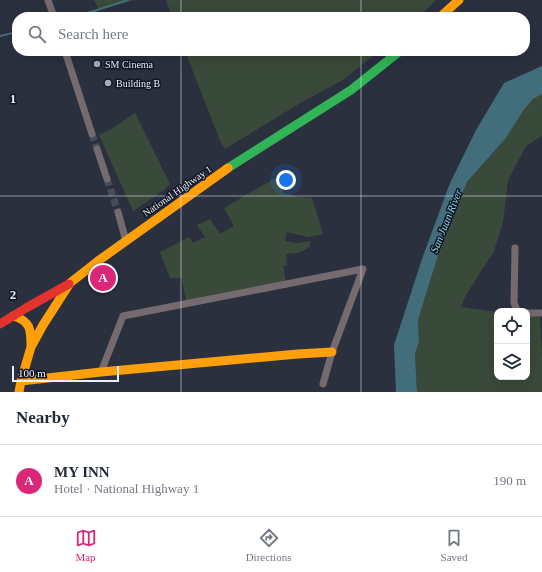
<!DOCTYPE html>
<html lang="en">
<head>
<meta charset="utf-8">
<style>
  :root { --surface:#fff; --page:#f6f6f7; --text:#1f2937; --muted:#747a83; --line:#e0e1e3; --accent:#db2777 }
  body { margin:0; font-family:"Times New Roman",serif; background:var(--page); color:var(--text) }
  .controls { position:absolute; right:12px; bottom:12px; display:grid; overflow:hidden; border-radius:8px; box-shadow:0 4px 16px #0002 }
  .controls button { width:36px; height:36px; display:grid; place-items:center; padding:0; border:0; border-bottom:1px solid var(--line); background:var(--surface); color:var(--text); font:20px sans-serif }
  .scale { position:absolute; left:12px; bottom:10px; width:107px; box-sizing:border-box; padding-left:4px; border:2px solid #e9effc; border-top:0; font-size:11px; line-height:14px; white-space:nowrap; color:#e9effc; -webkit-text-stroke:3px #111622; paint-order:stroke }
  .you { position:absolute; left:286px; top:180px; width:14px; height:14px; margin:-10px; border:3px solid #fff; border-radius:50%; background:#1a73e8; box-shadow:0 0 0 6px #1a73e833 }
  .badge { display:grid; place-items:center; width:26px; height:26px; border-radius:50%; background:var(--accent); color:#fff; font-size:13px; font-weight:700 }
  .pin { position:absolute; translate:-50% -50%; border:2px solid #fff; box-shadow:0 1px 4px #0006 }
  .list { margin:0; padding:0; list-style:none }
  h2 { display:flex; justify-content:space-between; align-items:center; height:52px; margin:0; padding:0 16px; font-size:17px }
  h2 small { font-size:13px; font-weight:400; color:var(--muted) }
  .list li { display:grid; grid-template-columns:26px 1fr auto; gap:12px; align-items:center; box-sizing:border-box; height:72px; padding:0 16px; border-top:1px solid var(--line) }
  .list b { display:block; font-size:15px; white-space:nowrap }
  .list p { margin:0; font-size:13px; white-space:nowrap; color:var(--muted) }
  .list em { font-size:13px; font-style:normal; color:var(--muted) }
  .icon { flex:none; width:22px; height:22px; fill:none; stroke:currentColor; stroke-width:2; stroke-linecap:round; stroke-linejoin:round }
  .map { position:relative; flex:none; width:542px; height:392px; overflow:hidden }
  .search { position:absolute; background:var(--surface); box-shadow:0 4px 16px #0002; left:12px; right:12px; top:12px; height:44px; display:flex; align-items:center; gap:10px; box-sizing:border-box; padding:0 14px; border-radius:16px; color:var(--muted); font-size:15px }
  .sheet { height:124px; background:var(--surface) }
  nav { display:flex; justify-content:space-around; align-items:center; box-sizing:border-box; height:56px; border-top:1px solid var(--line); background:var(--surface); font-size:11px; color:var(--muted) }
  nav a { display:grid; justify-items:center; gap:2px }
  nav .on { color:var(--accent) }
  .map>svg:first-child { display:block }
  .green { fill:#3a4a3a }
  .water { fill:#426e7b }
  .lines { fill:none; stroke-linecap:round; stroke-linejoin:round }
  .stream { stroke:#426e7b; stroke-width:2 }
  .street-tunnel { stroke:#484d5b; stroke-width:7; stroke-dasharray:7 3.5; stroke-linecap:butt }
  .street { stroke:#756b6f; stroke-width:7 }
  .fast { stroke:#30b455; stroke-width:9 }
  .slow { stroke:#ff9f0a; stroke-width:9 }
  .jam { stroke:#e5322d; stroke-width:9 }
  .grid { fill:none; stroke:#e9effc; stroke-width:1; stroke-opacity:0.55 }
  .poi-dot { fill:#a6acba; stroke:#111622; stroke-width:1.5 }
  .labels { text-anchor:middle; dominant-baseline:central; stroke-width:3; stroke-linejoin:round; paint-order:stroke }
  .poi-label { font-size:10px; fill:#e9effc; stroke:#111622; text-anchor:start }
  .street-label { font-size:10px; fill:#e9effc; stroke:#111622 }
  .water-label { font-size:11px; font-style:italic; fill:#87d9f0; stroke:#111622 }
  .grid-label { font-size:13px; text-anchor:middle; font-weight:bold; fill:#e9effc; stroke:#111622; stroke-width:3; stroke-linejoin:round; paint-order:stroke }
</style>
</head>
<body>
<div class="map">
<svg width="542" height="392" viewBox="0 0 542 392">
  <rect width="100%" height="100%" fill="#2b303f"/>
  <path class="green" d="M94 0H134L99 10Z
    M166 0H436L419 17H172Z
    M185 51H379L343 80 302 102 225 149 221 143Z
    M542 94V136L526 146 508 180 503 222 494 251 466 295 461 307 497 312V377H527V316L540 317 542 358V392H417L415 355 419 341 418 320 440 249 467 182 506 138 523 111 533 99Z
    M135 113 170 184 164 190 133 211 99 135 110 130Z
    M277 177 284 193 298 197 312 198 323 234 308 237 287 232 285 241 296 243 310 241V247L298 253 286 254 287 265 283 266 286 282 186 302 182 278H170L160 252 189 237 193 243 205 237 197 225 210 219 220 234 234 226 224 208Z"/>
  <path class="water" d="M542 66V94L533 99 523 111 506 138 467 182 440 249 418 320 419 341 415 355 417 392H396L394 345 422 259 450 183 476 130 504 83Z"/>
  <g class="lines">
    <path class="stream" d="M75 17 128 0
      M0 36 17 32"/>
    <path class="street-tunnel" d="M92 134 97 149
      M107 179 118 212"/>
    <path class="street" d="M48 0 54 17
      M65 51 92 134
      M97 149 107 179
      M118 212 126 241
      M515 248 514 303 517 310 518 311
      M527 313H542
      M101 372 123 316 363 269
      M323 384 332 352 363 269"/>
    <path class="fast" d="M228 168 351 90 400 51"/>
    <path class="slow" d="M440 17 459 0
      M13 316C31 321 31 330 31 347
      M21 381 101 372 298 354 332 352
      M19 392 21 381 31 347 43 325 70 283 98 261 228 168"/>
    <path class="jam" d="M0 324 26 308 69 284"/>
  </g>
  <path class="grid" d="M181 0V17M361 0V17M181 51V392M361 51V392M0 196H542"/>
  <g class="poi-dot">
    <circle cx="97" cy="64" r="4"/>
    <circle cx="108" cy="83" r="4"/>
  </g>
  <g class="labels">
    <g class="poi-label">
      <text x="105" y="64">SM Cinema</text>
      <text x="116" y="83">Building B</text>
    </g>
    <g class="street-label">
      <text transform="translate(177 191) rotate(-35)">National Highway 1</text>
    </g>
    <g class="water-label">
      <text transform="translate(446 221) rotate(-68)">San Juan River</text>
    </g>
  </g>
  <g class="grid-label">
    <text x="13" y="103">1</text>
    <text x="13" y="299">2</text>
  </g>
</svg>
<div class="controls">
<button><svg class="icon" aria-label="locate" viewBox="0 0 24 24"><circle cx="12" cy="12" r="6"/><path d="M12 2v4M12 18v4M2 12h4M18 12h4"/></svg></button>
<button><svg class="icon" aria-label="layers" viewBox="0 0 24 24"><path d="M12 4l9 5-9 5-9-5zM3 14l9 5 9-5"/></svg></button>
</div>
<div class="scale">100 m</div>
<div class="you"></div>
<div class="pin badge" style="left:103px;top:278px">A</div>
<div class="search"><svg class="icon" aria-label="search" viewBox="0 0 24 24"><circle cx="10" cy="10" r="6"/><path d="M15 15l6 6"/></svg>Search here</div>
</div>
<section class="sheet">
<h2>Nearby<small></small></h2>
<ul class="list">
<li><span class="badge">A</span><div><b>MY INN</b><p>Hotel · National Highway 1</p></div><em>190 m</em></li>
</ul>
</section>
<nav>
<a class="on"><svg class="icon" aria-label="map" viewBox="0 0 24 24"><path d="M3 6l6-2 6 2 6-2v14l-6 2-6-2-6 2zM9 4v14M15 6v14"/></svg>Map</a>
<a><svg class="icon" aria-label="directions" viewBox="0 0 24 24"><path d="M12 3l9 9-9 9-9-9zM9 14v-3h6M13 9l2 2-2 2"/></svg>Directions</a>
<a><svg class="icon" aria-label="saved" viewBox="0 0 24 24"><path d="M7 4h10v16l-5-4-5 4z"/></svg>Saved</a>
</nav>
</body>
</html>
